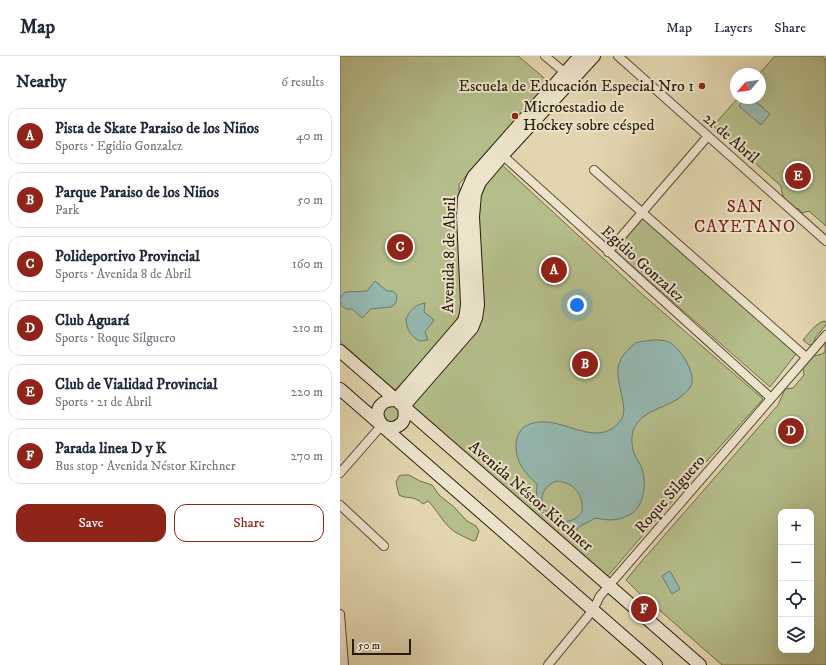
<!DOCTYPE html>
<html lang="en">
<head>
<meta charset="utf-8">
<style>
  :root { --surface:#fff; --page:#f6f6f7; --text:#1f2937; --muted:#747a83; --line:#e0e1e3; --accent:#8f2418 }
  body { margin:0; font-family:"IM FELL DW Pica",serif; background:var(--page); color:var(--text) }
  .controls { position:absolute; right:12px; bottom:12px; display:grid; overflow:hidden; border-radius:8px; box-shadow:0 4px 16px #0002 }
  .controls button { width:36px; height:36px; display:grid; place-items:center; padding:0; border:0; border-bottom:1px solid var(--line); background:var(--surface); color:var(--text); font:20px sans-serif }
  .compass { position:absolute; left:390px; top:12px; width:36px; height:36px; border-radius:50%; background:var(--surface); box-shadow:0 4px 16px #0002; rotate:241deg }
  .scale { position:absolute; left:12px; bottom:10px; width:59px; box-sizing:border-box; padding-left:4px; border:2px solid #2a1a0a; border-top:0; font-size:11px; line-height:14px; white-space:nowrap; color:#2a1a0a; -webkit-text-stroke:3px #ece4cb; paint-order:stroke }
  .you { position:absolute; left:237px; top:249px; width:14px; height:14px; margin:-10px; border:3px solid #fff; border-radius:50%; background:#1a73e8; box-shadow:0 0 0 6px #1a73e833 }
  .badge { display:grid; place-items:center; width:26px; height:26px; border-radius:50%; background:var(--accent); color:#fff; font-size:13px; font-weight:700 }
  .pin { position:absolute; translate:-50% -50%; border:2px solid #fff; box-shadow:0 1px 4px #0006 }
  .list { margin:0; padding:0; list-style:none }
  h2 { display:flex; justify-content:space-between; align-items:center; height:52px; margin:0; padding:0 16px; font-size:17px }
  h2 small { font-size:13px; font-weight:400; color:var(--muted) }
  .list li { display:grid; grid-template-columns:26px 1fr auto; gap:12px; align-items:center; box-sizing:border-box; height:56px; margin:0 8px 8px; padding:0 8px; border:1px solid var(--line); border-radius:12px }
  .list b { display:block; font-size:15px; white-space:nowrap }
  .list p { margin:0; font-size:13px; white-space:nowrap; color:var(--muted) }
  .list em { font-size:13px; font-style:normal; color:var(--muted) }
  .actions { display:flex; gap:8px; padding:12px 16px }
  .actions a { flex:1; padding:9px 0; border:1px solid var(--accent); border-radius:12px; text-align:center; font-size:14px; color:var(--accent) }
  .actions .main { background:var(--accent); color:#fff }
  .icon { flex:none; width:22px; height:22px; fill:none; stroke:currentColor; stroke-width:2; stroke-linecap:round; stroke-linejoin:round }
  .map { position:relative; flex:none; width:486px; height:609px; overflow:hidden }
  header { display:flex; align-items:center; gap:24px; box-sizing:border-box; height:56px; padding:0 20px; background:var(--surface); border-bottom:1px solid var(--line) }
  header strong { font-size:19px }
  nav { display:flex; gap:22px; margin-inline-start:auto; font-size:14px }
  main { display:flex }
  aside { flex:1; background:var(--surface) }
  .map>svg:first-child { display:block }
  .green { fill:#b5bd8a; stroke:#706c4a; fill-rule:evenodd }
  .water { fill:#95b8b0; stroke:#6a796e; fill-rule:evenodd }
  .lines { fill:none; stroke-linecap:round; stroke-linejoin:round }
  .minor-casing { stroke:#584933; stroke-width:10 }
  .secondary-casing { stroke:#2a1a0a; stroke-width:14 }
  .minor { stroke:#ece4cb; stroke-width:8 }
  .secondary { stroke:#ece4cb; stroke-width:12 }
  .poi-dot { fill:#8f2418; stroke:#ece4cb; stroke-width:1.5 }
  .labels { text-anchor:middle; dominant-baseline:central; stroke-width:4; stroke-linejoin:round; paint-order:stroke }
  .poi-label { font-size:16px; fill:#2a1a0a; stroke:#ece4cb; text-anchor:end }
  .street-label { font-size:16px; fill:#2a1a0a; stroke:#ece4cb }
  .neighbourhood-label { font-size:17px; letter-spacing:1px; fill:#7a1f14; stroke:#ece4cb }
</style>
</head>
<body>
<header>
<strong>Map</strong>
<nav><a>Map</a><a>Layers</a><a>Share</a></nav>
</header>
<main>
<aside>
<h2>Nearby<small>6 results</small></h2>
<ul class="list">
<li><span class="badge">A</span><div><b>Pista de Skate Paraiso de los Niños</b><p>Sports · Egidio Gonzalez</p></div><em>40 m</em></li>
<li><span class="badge">B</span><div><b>Parque Paraiso de los Niños</b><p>Park</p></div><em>50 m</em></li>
<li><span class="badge">C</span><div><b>Polideportivo Provincial</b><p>Sports · Avenida 8 de Abril</p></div><em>160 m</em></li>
<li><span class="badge">D</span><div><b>Club Aguará</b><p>Sports · Roque Silguero</p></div><em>210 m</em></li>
<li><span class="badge">E</span><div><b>Club de Vialidad Provincial</b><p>Sports · 21 de Abril</p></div><em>220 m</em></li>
<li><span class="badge">F</span><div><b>Parada linea D y K</b><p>Bus stop · Avenida Néstor Kirchner</p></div><em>270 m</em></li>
</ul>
<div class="actions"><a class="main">Save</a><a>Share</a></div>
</aside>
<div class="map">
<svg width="486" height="609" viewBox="0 0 486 609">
  <rect width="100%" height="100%" fill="#e2d5af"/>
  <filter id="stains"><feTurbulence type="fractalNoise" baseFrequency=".005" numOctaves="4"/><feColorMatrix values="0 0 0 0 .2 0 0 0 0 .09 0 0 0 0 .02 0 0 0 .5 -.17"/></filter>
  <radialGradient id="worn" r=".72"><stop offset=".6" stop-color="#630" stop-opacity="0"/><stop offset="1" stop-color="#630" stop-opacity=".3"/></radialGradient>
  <path class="green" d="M0 0H178L209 26 119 128 122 255 107 278 55 334 0 286Z
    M435 0H482L486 4V170L469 155 462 157 459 153C456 152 452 153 450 151 445 146 441 136 441 130L373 70 398 42H420V18H419Z
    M162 109 302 238 423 343 357 416 267 521 71 350 136 274 138 160 140 141 144 129Z
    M304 161 456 298 430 331 275 195Z
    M484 265 486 266V269L475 282 474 288 469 289 463 284C469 277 475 268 484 265Z
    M486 286V609H382L308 544 302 540 286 524 305 501 308 498 438 349 445 333 453 332 464 319 463 311 474 300 482 298 485 296V288ZM441 456H471V594H441Z
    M46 349 61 352 59 366H43L42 352Z
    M62 419H69L80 425 92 429 99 439 114 451 127 465 136 470 139 475 136 484 133 485C125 481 114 477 108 470 102 464 93 449 88 445L83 448C72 438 68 444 59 439L56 426 59 420Z"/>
  <path class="water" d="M406 42H412L430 58 421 69 399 50Z
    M35 225 47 235H53L57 239 56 247 51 251 31 253 22 262 12 253H6L1 249 0 242 5 236 27 235Z
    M85 247 84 256 94 264 85 276 88 284 79 285C70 279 67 274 66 263 70 254 75 249 85 247Z
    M314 284C319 284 324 284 329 286 340 292 354 314 352 327 351 331 348 335 345 337 331 352 305 352 295 370 291 377 291 389 294 397 296 403 301 408 302 413 307 427 304 450 291 458 279 465 269 465 256 462L242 469 236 474C221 473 200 461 197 444 196 439 197 433 197 428 185 417 176 407 176 390 176 371 190 365 207 366 232 368 261 391 281 364 286 356 283 349 282 341 278 322 273 307 289 293 291 290 295 287 299 286 303 285 309 285 314 284ZM216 425C234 426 244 439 242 456 222 484 180 442 216 425Z
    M330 515 340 533 332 538 322 520Z"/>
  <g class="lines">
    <defs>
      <path id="minor" d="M205 0 229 20
        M278 0 486 185
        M160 97 431 342
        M254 114 466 301
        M268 196 368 80
        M0 417 42 369
        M0 449 44 490
        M0 558 4 609
        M208 609 253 554 260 540 486 279"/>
      <path id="secondary" d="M0 295 360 609
        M0 333 316 609
        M56 344C26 343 37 381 58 370 66 366 65 358 64 350L132 272 136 262 138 249 133 161 135 138 140 126 162 100 254 0
        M56 344 124 265 126 257 127 248 123 160 124 142 133 121 240 0"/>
    </defs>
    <use href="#minor" class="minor-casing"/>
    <use href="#secondary" class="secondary-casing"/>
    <use href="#minor" class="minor"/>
    <use href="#secondary" class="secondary"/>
  </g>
  <g class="poi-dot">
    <circle cx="362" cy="30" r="4"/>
    <circle cx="175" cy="60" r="4"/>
  </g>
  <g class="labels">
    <g class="poi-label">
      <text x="354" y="30">Escuela de Educación Especial Nro 1</text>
      <text x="183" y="51" text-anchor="start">Microestadio de<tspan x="183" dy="18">Hockey sobre césped</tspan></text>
    </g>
    <g class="street-label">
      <text transform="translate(391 82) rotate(41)">21 de Abril</text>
      <text transform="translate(109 199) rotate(-89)">Avenida 8 de Abril</text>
      <text transform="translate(303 208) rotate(42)">Egidio Gonzalez</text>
      <text transform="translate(330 438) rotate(-49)">Roque Silguero</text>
      <text transform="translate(191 440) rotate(41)">Avenida Néstor Kirchner</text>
    </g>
    <g class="neighbourhood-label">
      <text x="405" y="151">SAN<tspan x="405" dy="20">CAYETANO</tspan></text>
    </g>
  </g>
  <rect width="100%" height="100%" filter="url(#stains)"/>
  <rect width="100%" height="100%" fill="url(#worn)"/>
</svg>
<div class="controls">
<button>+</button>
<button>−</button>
<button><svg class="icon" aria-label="locate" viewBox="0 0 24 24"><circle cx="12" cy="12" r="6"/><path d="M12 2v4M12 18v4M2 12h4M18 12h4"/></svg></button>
<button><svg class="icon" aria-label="layers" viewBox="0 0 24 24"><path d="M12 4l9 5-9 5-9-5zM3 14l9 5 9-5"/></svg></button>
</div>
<svg class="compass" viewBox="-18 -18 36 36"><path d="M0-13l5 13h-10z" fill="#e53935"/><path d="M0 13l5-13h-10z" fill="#747a83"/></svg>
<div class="scale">50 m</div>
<div class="you"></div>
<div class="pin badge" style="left:214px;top:214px">A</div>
<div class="pin badge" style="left:245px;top:308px">B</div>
<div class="pin badge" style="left:60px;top:191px">C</div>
<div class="pin badge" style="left:451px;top:375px">D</div>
<div class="pin badge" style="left:458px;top:120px">E</div>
<div class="pin badge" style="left:304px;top:553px">F</div>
</div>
</main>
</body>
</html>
